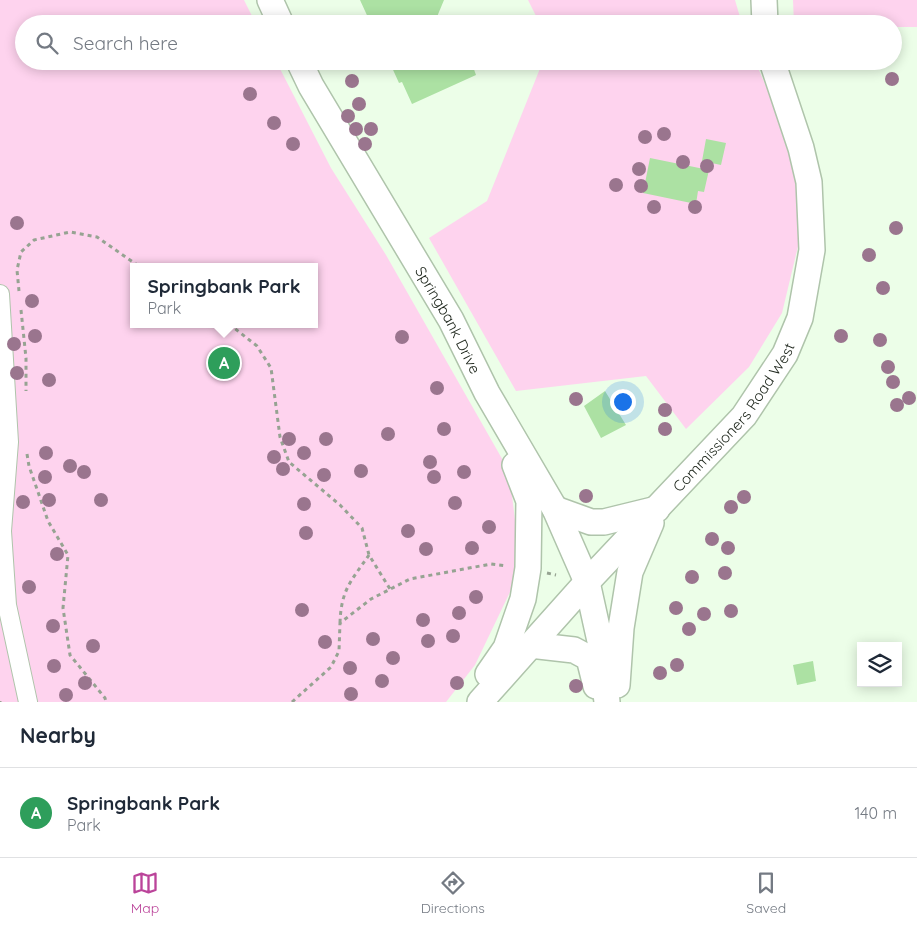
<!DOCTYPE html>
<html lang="en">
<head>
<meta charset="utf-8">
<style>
  :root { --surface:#fff; --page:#f2f2f3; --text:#1f2937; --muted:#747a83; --line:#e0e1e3; --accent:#bb449a }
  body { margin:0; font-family:Quicksand,sans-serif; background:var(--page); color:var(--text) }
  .controls { position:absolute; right:15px; bottom:15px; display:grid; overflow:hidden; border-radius:0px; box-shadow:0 2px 12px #0003 }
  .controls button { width:45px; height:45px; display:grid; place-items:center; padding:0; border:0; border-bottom:1px solid var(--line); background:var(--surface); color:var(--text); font:25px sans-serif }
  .you { position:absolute; left:622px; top:401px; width:18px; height:18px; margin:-12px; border:4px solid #fff; border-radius:50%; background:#1a73e8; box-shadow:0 0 0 8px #1a73e833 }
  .badge { display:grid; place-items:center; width:32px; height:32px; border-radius:50%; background:var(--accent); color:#fff; font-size:16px; font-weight:700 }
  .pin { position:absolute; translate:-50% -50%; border:2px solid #fff; box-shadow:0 1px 5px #0006 }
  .popup { position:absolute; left:130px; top:263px; width:188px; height:65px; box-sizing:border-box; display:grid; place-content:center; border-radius:0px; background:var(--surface); filter:drop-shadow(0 1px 4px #0005); font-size:16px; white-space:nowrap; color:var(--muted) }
  .popup b { font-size:19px; color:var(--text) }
  .popup::after { content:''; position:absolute; left:50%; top:100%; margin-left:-10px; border:10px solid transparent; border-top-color:var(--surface) }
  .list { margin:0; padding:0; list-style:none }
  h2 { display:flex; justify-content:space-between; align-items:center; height:65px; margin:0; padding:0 20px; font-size:21px }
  h2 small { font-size:16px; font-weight:400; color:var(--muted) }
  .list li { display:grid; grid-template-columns:32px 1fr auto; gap:15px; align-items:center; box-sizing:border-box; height:90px; padding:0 20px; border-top:1px solid var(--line) }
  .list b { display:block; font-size:19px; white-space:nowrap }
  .list p { margin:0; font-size:16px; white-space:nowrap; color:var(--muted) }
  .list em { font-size:16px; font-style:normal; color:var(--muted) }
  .icon { flex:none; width:28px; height:28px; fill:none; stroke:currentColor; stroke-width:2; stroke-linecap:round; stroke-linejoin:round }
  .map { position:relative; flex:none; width:917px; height:702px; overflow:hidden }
  .search { position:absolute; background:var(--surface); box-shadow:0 2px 12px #0003; left:15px; right:15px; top:15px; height:55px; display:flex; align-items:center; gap:12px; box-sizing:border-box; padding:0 18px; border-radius:28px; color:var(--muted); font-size:19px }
  .sheet { height:155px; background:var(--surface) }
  nav { display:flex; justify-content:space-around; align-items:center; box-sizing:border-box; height:70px; border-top:1px solid var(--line); background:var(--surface); font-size:14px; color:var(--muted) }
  nav a { display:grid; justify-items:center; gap:2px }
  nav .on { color:var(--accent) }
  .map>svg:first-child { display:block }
  .green { fill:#fed3ee; fill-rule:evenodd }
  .building { fill:#ace1a3 }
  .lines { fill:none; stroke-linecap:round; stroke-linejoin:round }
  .minor-casing { stroke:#afc4ab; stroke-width:20 }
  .secondary-casing { stroke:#afc4ab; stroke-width:28 }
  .path { stroke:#96a392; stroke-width:3; stroke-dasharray:4 4; stroke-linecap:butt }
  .minor { stroke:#fff; stroke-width:18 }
  .secondary { stroke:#fff; stroke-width:25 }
  .tree { fill:#9a758e }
  .labels { text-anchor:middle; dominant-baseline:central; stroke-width:4.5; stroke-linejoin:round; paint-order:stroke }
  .street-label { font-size:15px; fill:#20281e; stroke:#ecfee8 }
</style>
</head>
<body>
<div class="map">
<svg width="917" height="702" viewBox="0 0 917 702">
  <rect width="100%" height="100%" fill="#ecfee8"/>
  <path class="green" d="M0 0H244L256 24H24V61H276L331 168 386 255 509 471 521 569 475 665 446 702H0ZM134 267H314V324H134Z
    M528 0H735L742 24H540Z
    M793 0H917V27H893V24H794Z
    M543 61H755L798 160 800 238 782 313 749 367 686 429 646 376 516 391 429 238 487 201Z"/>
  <path class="building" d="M360 0H444L434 24H371Z
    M389 61H471L476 75 412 104 402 82 399 83Z
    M706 139 726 143 721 165 702 161Z
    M650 158 709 170 704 192 698 191 696 204 643 193Z
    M605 391 626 425 601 438 584 406Z
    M813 661 816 681 797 685 793 665Z"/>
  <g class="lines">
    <defs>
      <path id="minor" d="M0 294 9 442 2 531 7 605 28 702"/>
      <g id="secondary">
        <path d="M270 0 281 24"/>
        <path d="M764 0 765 24"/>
        <path id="s1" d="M299 61 311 86 451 320 487 393 555 509 587 582 600 641 607 702"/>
        <path d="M555 509 591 522H604L657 509"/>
        <path d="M530 645 574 650 589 658 596 686"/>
        <path d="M488 674 506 648 523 599 528 568 529 501 515 465"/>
        <path d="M617 685 621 628 630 572 651 523"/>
        <path id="s2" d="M480 702 587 582 744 416 785 354 800 318 812 250 809 182 801 148 772 61"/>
      </g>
    </defs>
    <use href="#minor" class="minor-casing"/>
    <use href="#secondary" class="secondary-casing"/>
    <path class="path" d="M19 291 17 270 21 252 34 240 70 232 97 237 140 267
      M21 310 26 358V391
      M229 324 257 346 271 368 280 437 289 462 340 505 362 528 369 555 390 589
      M27 454 29 466 48 521 68 555 63 608 70 655 105 698 106 702
      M547 573 556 575
      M340 623C341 590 351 581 369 555
      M0 701V702
      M292 702 331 667 339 651 340 623 371 599 410 579 491 564 507 566"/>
    <use href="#minor" class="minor"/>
    <use href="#secondary" class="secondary"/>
  </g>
  <g class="tree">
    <circle cx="892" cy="79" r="7"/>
    <circle cx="352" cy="81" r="7"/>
    <circle cx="250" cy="94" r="7"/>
    <circle cx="359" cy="104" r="7"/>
    <circle cx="348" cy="116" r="7"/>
    <circle cx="274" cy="123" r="7"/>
    <circle cx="356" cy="129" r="7"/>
    <circle cx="371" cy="129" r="7"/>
    <circle cx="664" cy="134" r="7"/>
    <circle cx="645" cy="137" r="7"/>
    <circle cx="293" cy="144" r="7"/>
    <circle cx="365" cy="144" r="7"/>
    <circle cx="683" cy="162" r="7"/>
    <circle cx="707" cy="166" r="7"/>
    <circle cx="639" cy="169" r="7"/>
    <circle cx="616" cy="185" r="7"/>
    <circle cx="641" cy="186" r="7"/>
    <circle cx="654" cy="207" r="7"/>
    <circle cx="695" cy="207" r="7"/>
    <circle cx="17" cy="223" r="7"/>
    <circle cx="896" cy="228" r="7"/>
    <circle cx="869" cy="255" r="7"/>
    <circle cx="883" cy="288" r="7"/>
    <circle cx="32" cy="301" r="7"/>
    <circle cx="35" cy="336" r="7"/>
    <circle cx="841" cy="336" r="7"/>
    <circle cx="402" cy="337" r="7"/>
    <circle cx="880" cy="340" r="7"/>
    <circle cx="14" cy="344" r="7"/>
    <circle cx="888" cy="367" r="7"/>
    <circle cx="17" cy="373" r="7"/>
    <circle cx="49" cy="380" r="7"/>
    <circle cx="893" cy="382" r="7"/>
    <circle cx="437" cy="388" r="7"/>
    <circle cx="623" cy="396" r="7"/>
    <circle cx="909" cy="398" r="7"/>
    <circle cx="576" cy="399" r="7"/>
    <circle cx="897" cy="405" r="7"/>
    <circle cx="665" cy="410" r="7"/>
    <circle cx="444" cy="429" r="7"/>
    <circle cx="665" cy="429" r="7"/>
    <circle cx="388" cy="434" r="7"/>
    <circle cx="289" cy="439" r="7"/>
    <circle cx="326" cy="439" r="7"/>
    <circle cx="46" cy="453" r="7"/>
    <circle cx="304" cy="453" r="7"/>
    <circle cx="274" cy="457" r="7"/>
    <circle cx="430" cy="462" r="7"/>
    <circle cx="70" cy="466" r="7"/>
    <circle cx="283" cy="469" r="7"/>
    <circle cx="361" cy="471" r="7"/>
    <circle cx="84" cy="472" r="7"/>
    <circle cx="464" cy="472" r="7"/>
    <circle cx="324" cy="475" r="7"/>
    <circle cx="45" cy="477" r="7"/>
    <circle cx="434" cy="477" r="7"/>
    <circle cx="586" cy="496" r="7"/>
    <circle cx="744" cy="497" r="7"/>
    <circle cx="49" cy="500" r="7"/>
    <circle cx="101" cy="500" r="7"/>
    <circle cx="23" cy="502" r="7"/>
    <circle cx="455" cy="503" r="7"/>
    <circle cx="304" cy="504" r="7"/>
    <circle cx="731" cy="507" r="7"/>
    <circle cx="489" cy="527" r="7"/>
    <circle cx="408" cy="531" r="7"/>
    <circle cx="306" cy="533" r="7"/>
    <circle cx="712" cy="539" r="7"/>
    <circle cx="472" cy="548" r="7"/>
    <circle cx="728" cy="548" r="7"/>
    <circle cx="426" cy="549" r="7"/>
    <circle cx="57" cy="554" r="7"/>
    <circle cx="725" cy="573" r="7"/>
    <circle cx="692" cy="577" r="7"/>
    <circle cx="29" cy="587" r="7"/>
    <circle cx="476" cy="597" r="7"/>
    <circle cx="676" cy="608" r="7"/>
    <circle cx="302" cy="610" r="7"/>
    <circle cx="731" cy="611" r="7"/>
    <circle cx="459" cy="613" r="7"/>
    <circle cx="704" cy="614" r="7"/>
    <circle cx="423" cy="620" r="7"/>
    <circle cx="53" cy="626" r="7"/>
    <circle cx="689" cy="629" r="7"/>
    <circle cx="453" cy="636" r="7"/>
    <circle cx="373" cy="639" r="7"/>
    <circle cx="428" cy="641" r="7"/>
    <circle cx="325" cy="642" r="7"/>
    <circle cx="93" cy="646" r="7"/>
    <circle cx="393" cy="658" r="7"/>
    <circle cx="677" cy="665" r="7"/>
    <circle cx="54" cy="666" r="7"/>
    <circle cx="350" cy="668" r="7"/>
    <circle cx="660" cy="673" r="7"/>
    <circle cx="382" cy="681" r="7"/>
    <circle cx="85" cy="683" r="7"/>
    <circle cx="457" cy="683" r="7"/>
    <circle cx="576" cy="686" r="7"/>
    <circle cx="351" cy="694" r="7"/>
    <circle cx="66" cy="695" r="7"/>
  </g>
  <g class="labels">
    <g class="street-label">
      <text stroke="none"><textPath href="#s1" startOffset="299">Springbank Drive</textPath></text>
      <text stroke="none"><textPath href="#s2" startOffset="382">Commissioners Road West</textPath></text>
    </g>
  </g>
</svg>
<div class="controls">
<button><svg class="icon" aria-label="layers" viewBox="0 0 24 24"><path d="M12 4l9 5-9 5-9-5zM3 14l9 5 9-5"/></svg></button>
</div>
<div class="you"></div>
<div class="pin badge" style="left:224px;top:363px;background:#2e9e5b">A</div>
<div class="popup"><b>Springbank Park</b>Park</div>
<div class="search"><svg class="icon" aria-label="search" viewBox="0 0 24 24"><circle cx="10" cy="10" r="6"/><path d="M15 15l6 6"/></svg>Search here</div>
</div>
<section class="sheet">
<h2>Nearby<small></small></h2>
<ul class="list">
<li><span class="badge" style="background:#2e9e5b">A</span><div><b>Springbank Park</b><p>Park</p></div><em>140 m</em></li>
</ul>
</section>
<nav>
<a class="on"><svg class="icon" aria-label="map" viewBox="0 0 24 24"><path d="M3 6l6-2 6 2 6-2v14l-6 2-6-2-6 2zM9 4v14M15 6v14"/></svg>Map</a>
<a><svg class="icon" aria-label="directions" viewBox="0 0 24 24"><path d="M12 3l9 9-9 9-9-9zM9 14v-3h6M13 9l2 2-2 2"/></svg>Directions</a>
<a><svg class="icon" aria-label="saved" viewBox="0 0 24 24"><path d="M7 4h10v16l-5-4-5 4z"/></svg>Saved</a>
</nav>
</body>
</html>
